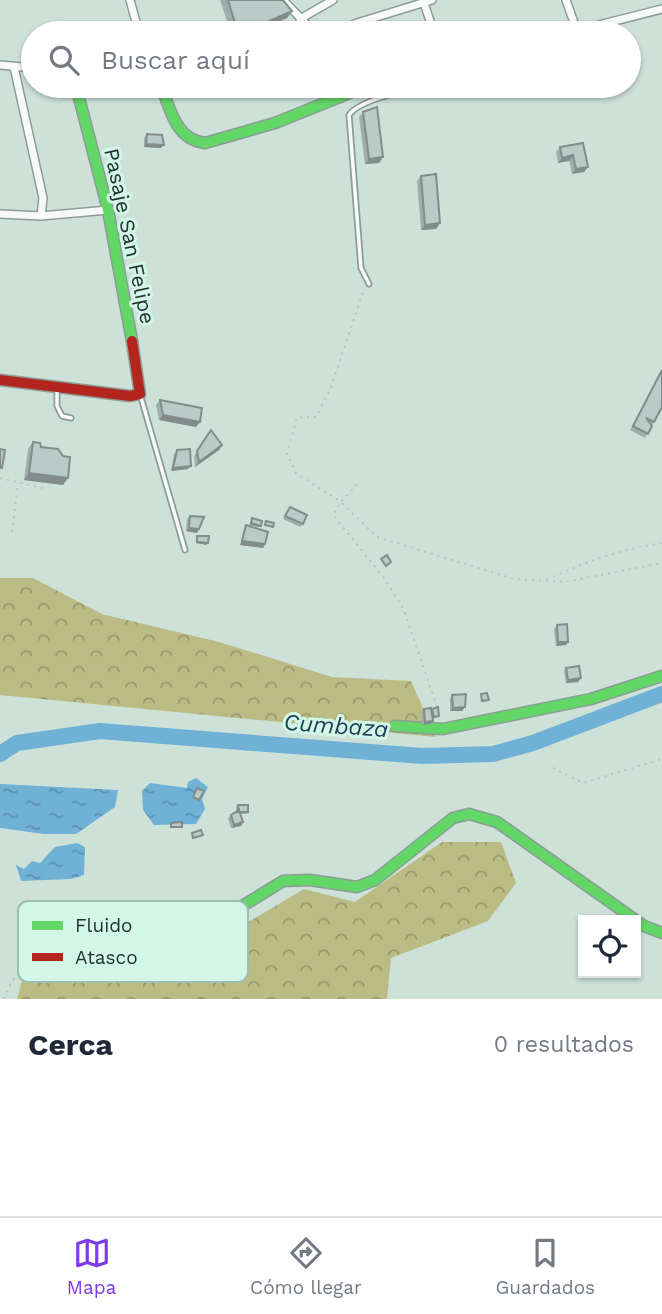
<!DOCTYPE html>
<html lang="es">
<head>
<meta charset="utf-8">
<style>
  :root { --surface:#fff; --page:#f6f6f7; --text:#1f2937; --muted:#747a83; --line:#e0e1e3; --accent:#7c3aed }
  body { margin:0; font-family:"Work Sans",sans-serif; background:var(--page); color:var(--text) }
  .controls { position:absolute; right:21px; bottom:21px; display:grid; overflow:hidden; border-radius:0px; box-shadow:0 2px 5px #0004 }
  .controls button { width:63px; height:63px; display:grid; place-items:center; padding:0; border:0; border-bottom:2px solid var(--line); background:var(--surface); color:var(--text); font:35px sans-serif }
  .list { margin:0; padding:0; list-style:none }
  h2 { display:flex; justify-content:space-between; align-items:center; height:91px; margin:0; padding:0 28px; font-size:30px }
  h2 small { font-size:23px; font-weight:400; color:var(--muted) }
  .icon { flex:none; width:38px; height:38px; fill:none; stroke:currentColor; stroke-width:2; stroke-linecap:round; stroke-linejoin:round }
  .map { position:relative; flex:none; width:662px; height:999px; overflow:hidden }
  .search { position:absolute; background:var(--surface); box-shadow:0 2px 5px #0004; left:21px; right:21px; top:21px; height:77px; display:flex; align-items:center; gap:18px; box-sizing:border-box; padding:0 24px; border-radius:38px; color:var(--muted); font-size:26px }
  .sheet { height:217px; background:var(--surface) }
  nav { display:flex; justify-content:space-around; align-items:center; box-sizing:border-box; height:98px; border-top:2px solid var(--line); background:var(--surface); font-size:19px; color:var(--muted) }
  nav a { display:grid; justify-items:center; gap:4px }
  nav .on { color:var(--accent) }
  .map>svg:first-child { display:block }
  .forest { fill:url(#forest-crowns) }
  .water { fill:url(#water-ripples) }
  .lines { fill:none; stroke-linecap:round; stroke-linejoin:round }
  .river { stroke:#70b1d6; stroke-width:16 }
  .lane-casing { stroke:#8d9c96; stroke-width:7 }
  .street-casing { stroke:#8d9c96; stroke-width:10 }
  .fast-casing { stroke:#8d9c96; stroke-width:13 }
  .jam-casing { stroke:#8d9c96; stroke-width:13 }
  .path { stroke:#bcc3c1; stroke-width:2; stroke-dasharray:2 5; stroke-linecap:butt }
  .lane { stroke:#f8faf9; stroke-width:3.5 }
  .street { stroke:#f8faf9; stroke-width:7 }
  .fast { stroke:#63d668; stroke-width:10 }
  .jam { stroke:#b3261e; stroke-width:10 }
  .wall { fill:#9faeab }
  .shaded-wall { fill:#828d8b }
  .building { fill:#b9cac7; stroke:#828d8b; stroke-width:2 }
  .labels { text-anchor:middle; dominant-baseline:central; stroke-width:6; stroke-linejoin:round; paint-order:stroke }
  .street-label { font-size:21px; fill:#25332e; stroke:#d2f7e8 }
  .water-label { font-size:23px; font-style:italic; fill:#1a3e55; stroke:#d2f7e8 }
  .key { fill:#d2f7e8; stroke:#9ebcb0; stroke-width:2 }
  .key-label { font-size:19px; fill:#25332e }
</style>
</head>
<body>
<div class="map">
<svg width="662" height="999" viewBox="0 0 662 999">
  <defs>
    <pattern id="forest-crowns" width="20" height="18" patternUnits="userSpaceOnUse" patternTransform="scale(1.75)"><rect width="20" height="18" fill="#bbbc84"/><path d="M2 6a3 3 0 1 1 6 0M12 15a3 3 0 1 1 6 0" fill="none" stroke="#98996c"/></pattern>
    <pattern id="water-ripples" width="26" height="14" patternUnits="userSpaceOnUse" patternTransform="scale(1.75)"><rect width="26" height="14" fill="#70b1d6"/><path d="M2 4q2-2 4 0t4 0M15 11q2-2 4 0t4 0" fill="none" stroke="#5c91ae"/></pattern>
  </defs>
  <rect width="100%" height="100%" fill="#cde1d9"/>
  <path class="forest" d="M0 578H33L102 614 219 642 332 677 411 681 436 737 0 695Z
    M442 842H501L516 883 488 921 391 958 387 999H17L23 977 64 968 181 962 304 889 355 902Z"/>
  <path class="water" d="M196 778 208 787 202 799 205 809 196 824 154 825 143 810 142 791 150 783 187 788 188 782Z
    M0 784 118 790 115 807 76 834H44L0 828Z
    M77 843 85 847 84 875 71 879 21 881 16 865 24 869 32 861 40 863 55 847Z"/>
  <g class="lines">
    <path class="river" d="M0 754 17 743 100 731 422 756 493 754 533 743 662 694"/>
    <defs>
      <path id="lane" d="M438 86H443
        M369 284 361 268 349 115C360 99 414 88 434 86
        M57 390V406L62 416 71 418
        M140 394 185 550"/>
      <path id="street" d="M130 0 139 33
        M283 0 315 33
        M423 0 434 33
        M566 0 577 31
        M300 19 333 0
        M336 33 357 23 432 0
        M567 33 662 9
        M0 65 33 68
        M14 67 43 198 41 216
        M0 214 41 216 108 210"/>
      <path id="fast" d="M76 86 108 210 132 341
        M161 86C171 110 175 139 205 143L275 123 367 86
        M395 726 443 729 591 699 662 676
        M65 960 184 942 283 881 310 880 357 887 375 880 453 818 469 814 497 822 644 926 662 933"/>
      <path id="jam" d="M0 380 130 396 140 394 132 341"/>
    </defs>
    <use href="#lane" class="lane-casing"/>
    <use href="#street" class="street-casing"/>
    <use href="#fast" class="fast-casing"/>
    <use href="#jam" class="jam-casing"/>
    <path class="path" d="M0 478 43 488
      M357 484 341 502 296 473 287 454 297 417H316L331 387 364 289
      M12 532 18 483
      M547 580C584 562 621 549 662 543
      M437 707 404 610 385 579 333 515 341 502 377 537 514 579 565 582 662 563
      M553 768 583 783 662 759
      M4 999C15 967 26 969 57 962"/>
    <use href="#lane" class="lane"/>
    <use href="#street" class="street"/>
    <use href="#fast" class="fast"/>
    <use href="#jam" class="jam"/>
  </g>
  <path class="wall" d="M220 0H283L292 11 287 18 253 33H231Z
    M363 112 383 157 379 163 365 164 359 117Z
    M147 134 161 148 144 147V138Z
    M560 147 588 167 584 172 572 174 569 161 558 163 556 152Z
    M421 176 440 223 436 229 421 230 417 181Z
    M662 369V407L645 438 630 430Z
    M160 400 196 427 159 420 156 405Z
    M211 430 222 445 219 450 195 467 194 456Z
    M33 442 41 447 63 485 24 480 28 449Z
    M177 450 188 469 171 471 174 454Z
    M290 507 303 524 300 527 283 519Z
    M190 516 199 529 197 533 186 531 187 519Z
    M246 525 265 544 263 548 240 545 244 529Z
    M557 625 568 642 566 645 556 646 554 629Z
    M566 668 581 678 578 682 566 683 564 671Z
    M452 695 465 707 462 711H450V699Z
    M431 708 439 716 438 717 432 719 433 721 430 724 423 725 421 712 424 709Z
    M238 805 248 812 247 814H240L243 822 241 826 231 828 228 818 231 815 236 812V807Z"/>
  <path class="shaded-wall" d="M292 11 287 18 253 33H242Z
    M146 144 164 145 161 148 144 147Z
    M573 155 569 161 558 163 562 158Z
    M383 157 379 163 365 164 369 159Z
    M588 167 584 172 572 174 576 169Z
    M440 223 436 229 421 230 425 225Z
    M163 415 200 422 196 427 159 420Z
    M222 445 219 450 195 467 199 462Z
    M191 466 188 469 171 471 173 468Z
    M29 473 68 478 63 485 24 480Z
    M251 523 261 526 259 527 249 525Z
    M189 528 199 529 197 533 186 531Z
    M242 541 265 544 263 548 240 545Z
    M197 542 208 543 206 545 196 543Z
    M558 642H568L566 645 556 646Z
    M581 678 578 682 566 683 568 680Z
    M465 707 462 711H450L453 708Z
    M433 721 430 724 423 725 425 722Z
    M243 822 241 826 231 828 234 825Z"/>
  <path class="building" d="M228 0H283L292 11 242 33H238Z
    M377 107 383 157 369 159 363 112Z
    M147 134 162 135 164 145 146 144Z
    M583 143 588 167 576 169 573 155 562 158 560 147Z
    M436 174 440 223 425 225 421 176Z
    M662 370V407L654 422 646 418 652 426 648 434 633 426Z
    M160 400 202 408 200 422 163 415Z
    M211 430 222 445 199 462 197 451Z
    M33 442 40 443 41 447 58 449 63 456 70 457 68 478 29 473Z
    M0 449 5 450 2 468H0Z
    M190 449 191 466 173 468 177 450Z
    M290 507 307 515 303 524 285 516Z
    M190 516 204 517 199 529 189 528Z
    M252 518 262 521 261 526 251 523Z
    M266 521 274 523 273 527 265 525Z
    M246 525 268 532 265 544 242 541Z
    M197 536H209L208 543 197 542Z
    M387 555 391 562 386 566 381 559Z
    M567 624 568 642H558L557 625Z
    M579 666 581 678 568 680 566 668Z
    M487 693 489 700 482 701 481 694Z
    M466 694 465 707 453 708 452 695Z
    M438 707 439 716 434 717 432 709Z
    M431 708 433 721 425 722 424 709Z
    M197 788 204 791 199 800 193 797Z
    M238 805H248V812H239V810L238 811Z
    M239 810 243 822 234 825 231 815Z
    M182 822V827H171V823Z
    M201 830 203 835 193 838 192 833Z"/>
  <g class="labels">
    <g class="street-label">
      <text transform="translate(130 236) rotate(78)">Pasaje San Felipe</text>
    </g>
    <g class="water-label">
      <text transform="translate(336 726) rotate(4)">Cumbaza</text>
    </g>
  </g>
  <rect x="18" y="901" width="230" height="81" rx="10" class="key"/>
  <rect x="32" y="921" width="31" height="9" fill="#63d668"/>
  <rect x="32" y="953" width="31" height="8" fill="#b3261e"/>
  <g class="key-label">
    <text x="75" y="932">Fluido</text>
    <text x="75" y="964">Atasco</text>
  </g>
</svg>
<div class="controls">
<button><svg class="icon" aria-label="locate" viewBox="0 0 24 24"><circle cx="12" cy="12" r="6"/><path d="M12 2v4M12 18v4M2 12h4M18 12h4"/></svg></button>
</div>
<div class="search"><svg class="icon" aria-label="search" viewBox="0 0 24 24"><circle cx="10" cy="10" r="6"/><path d="M15 15l6 6"/></svg>Buscar aquí</div>
</div>
<section class="sheet">
<h2>Cerca<small>0 resultados</small></h2>
<ul class="list">
</ul>
</section>
<nav>
<a class="on"><svg class="icon" aria-label="map" viewBox="0 0 24 24"><path d="M3 6l6-2 6 2 6-2v14l-6 2-6-2-6 2zM9 4v14M15 6v14"/></svg>Mapa</a>
<a><svg class="icon" aria-label="directions" viewBox="0 0 24 24"><path d="M12 3l9 9-9 9-9-9zM9 14v-3h6M13 9l2 2-2 2"/></svg>Cómo llegar</a>
<a><svg class="icon" aria-label="saved" viewBox="0 0 24 24"><path d="M7 4h10v16l-5-4-5 4z"/></svg>Guardados</a>
</nav>
</body>
</html>
